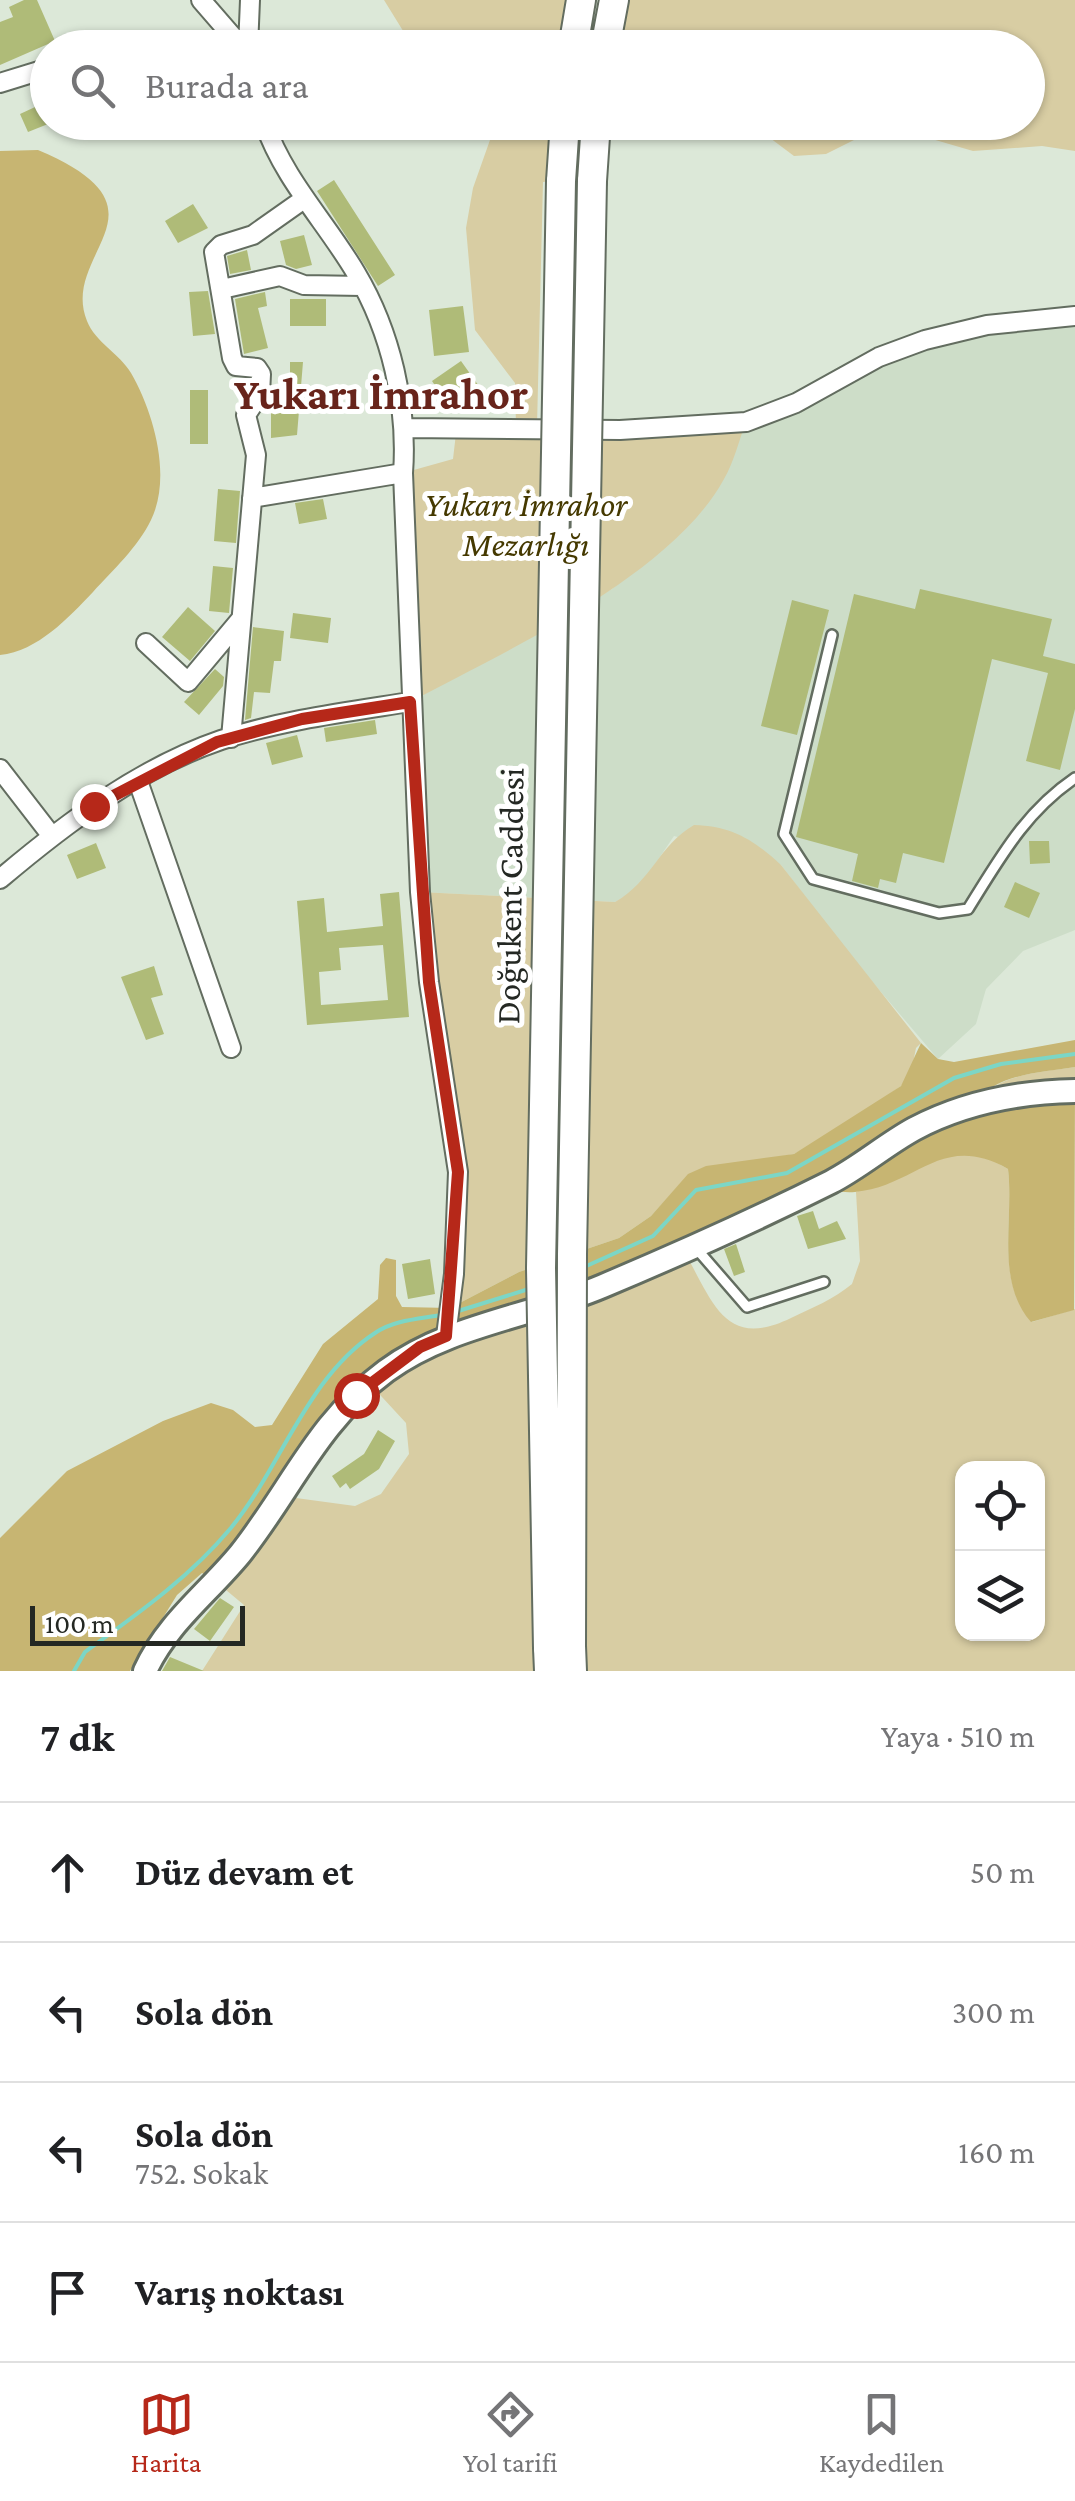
<!DOCTYPE html>
<html lang="tr">
<head>
<meta charset="utf-8">
<style>
  :root { --surface:#fff; --page:#f2f2f2; --text:#202124; --muted:#757577; --line:#e0e0e0; --accent:#b62819 }
  body { margin:0; font-family:"Crimson Pro",serif; background:var(--page); color:var(--text) }
  .controls { position:absolute; right:30px; bottom:30px; display:grid; overflow:hidden; border-radius:20px; box-shadow:0 2px 8px #0004 }
  .controls button { width:90px; height:90px; display:grid; place-items:center; padding:0; border:0; border-bottom:2px solid var(--line); background:var(--surface); color:var(--text); font:50px sans-serif }
  .scale { position:absolute; left:30px; bottom:25px; width:215px; box-sizing:border-box; padding-left:10px; border:5px solid #242823; border-top:0; font-size:28px; line-height:35px; white-space:nowrap; color:#242823; -webkit-text-stroke:8px #fff; paint-order:stroke }
  .stop { position:absolute; width:30px; height:30px; margin:-22px; border:8px solid #b62819; border-radius:50%; background:#fff }
  .stop.end { background:#b62819; border-color:#fff; box-shadow:0 2px 10px #0008 }
  .list { margin:0; padding:0; list-style:none }
  h2 { display:flex; justify-content:space-between; align-items:center; height:130px; margin:0; padding:0 40px; font-size:42px }
  h2 small { font-size:32px; font-weight:400; color:var(--muted) }
  .list li { display:grid; grid-template-columns:65px 1fr auto; gap:30px; align-items:center; box-sizing:border-box; height:140px; padding:0 40px; border-top:2px solid var(--line) }
  .list b { display:block; font-size:38px; white-space:nowrap }
  .list p { margin:0; font-size:32px; white-space:nowrap; color:var(--muted) }
  .list em { font-size:32px; font-style:normal; color:var(--muted) }
  .icon { flex:none; width:55px; height:55px; fill:none; stroke:currentColor; stroke-width:2; stroke-linecap:round; stroke-linejoin:round }
  .map { position:relative; flex:none; width:1075px; height:1671px; overflow:hidden }
  .search { position:absolute; background:var(--surface); box-shadow:0 2px 8px #0004; left:30px; right:30px; top:30px; height:110px; display:flex; align-items:center; gap:25px; box-sizing:border-box; padding:0 35px; border-radius:55px; color:var(--muted); font-size:38px }
  .sheet { height:690px; background:var(--surface) }
  nav { display:flex; justify-content:space-around; align-items:center; box-sizing:border-box; height:140px; border-top:2px solid var(--line); background:var(--surface); font-size:28px; color:var(--muted) }
  nav a { display:grid; justify-items:center; gap:5px }
  nav .on { color:var(--accent) }
  .map>svg:first-child { display:block }
  .built { fill:#cdddc8 }
  .green { fill:#d8cda3; fill-rule:evenodd }
  .forest { fill:#c7b572 }
  .lines { fill:none; stroke-linecap:round; stroke-linejoin:round }
  .stream { stroke:#7cd6c6; stroke-width:4 }
  .building { fill:#afbb78; fill-rule:evenodd }
  .lane-casing { stroke:#636d60; stroke-width:14 }
  .street-casing { stroke:#636d60; stroke-width:22 }
  .secondary-casing { stroke:#636d60; stroke-width:28 }
  .primary-casing { stroke:#636d60; stroke-width:32 }
  .lane { stroke:#fff; stroke-width:9 }
  .street { stroke:#fff; stroke-width:18 }
  .secondary { stroke:#fff; stroke-width:22 }
  .primary { stroke:#fff; stroke-width:28 }
  .primary-bridge-casing { stroke:#636d60; stroke-width:32; stroke-linecap:butt }
  .primary-bridge { stroke:#fff; stroke-width:28 }
  .route { stroke:#b62819; stroke-width:12 }
  .labels { text-anchor:middle; dominant-baseline:central; stroke-width:10; stroke-linejoin:round; paint-order:stroke }
  .park-label { font-size:35px; font-style:italic; fill:#453900; stroke:#fff }
  .street-label { font-size:35px; fill:#242823; stroke:#fff }
  .district-label { font-size:45px; font-weight:bold; fill:#68241b; stroke:#fff }
</style>
</head>
<body>
<div class="map">
<svg width="1075" height="1671" viewBox="0 0 1075 1671">
  <rect width="100%" height="100%" fill="#dce8d8"/>
  <path class="built" d="M1075 316V930L1023 951 986 989 976 1024 938 1059 852 958 781 865 674 836 639 888 615 902 420 892 410 702 612 589 679 535 746 422 925 340Z"/>
  <path class="green" d="M384 0H581L573 48 413 47Z
    M614 0H1075V151L1042 146 973 151 884 125 826 154 794 156 750 123 1028 122V48H605Z
    M496 123H565L561 181 543 182 537 426 746 422C739 440 734 462 724 479 671 576 506 651 410 702L403 473 453 459 457 425 516 426 515 383 475 330 466 228 473 188Z
    M694 825C732 826 754 840 781 865L921 1043 916 1048 911 1073 901 1086 832 1134 794 1154 688 1175 651 1216 619 1238 519 1272 450 1308 458 1204 420 892 615 902C652 881 659 845 694 825Z
    M1075 1067V1091L976 1106C991 1074 1043 1072 1075 1067Z
    M966 1153 987 1157 1008 1169C1014 1220 995 1281 1032 1322L1075 1309V1671H202L244 1605 214 1580 267 1511 296 1498 355 1506 381 1494 409 1454 406 1423 370 1384 384 1372 682 1248C713 1300 723 1351 791 1318 812 1308 834 1299 852 1284L860 1261 856 1192 931 1161ZM962 1468H1038V1634H962Z"/>
  <path class="forest" d="M38 150C180 210 59 252 87 321 95 342 120 354 131 373 154 413 172 477 151 520 138 547 113 570 93 592 68 618 38 651 0 655V151Z
    M1075 1040V1067C1044 1072 992 1074 976 1104L1075 1091 1074 1310 1031 1322C995 1281 1014 1220 1008 1169 941 1131 916 1187 855 1192 842 1193 828 1190 816 1189L384 1372 214 1580 202 1573 177 1595 130 1671H0V1538L67 1471 163 1421 211 1403 233 1410 255 1427 272 1425 323 1344 378 1299 380 1265 386 1258 396 1260V1296L402 1307 450 1308 519 1272 619 1238 651 1216 688 1174 706 1166 794 1154 901 1086 921 1043 938 1059 954 1062Z"/>
  <g class="lines">
    <path class="stream" d="M582 1268 653 1236 696 1190 787 1173 954 1078 1001 1064 1075 1054
      M455 1312 532 1288
      M74 1671 85 1652C136 1615 189 1578 230 1529 281 1468 306 1378 375 1333 394 1320 419 1319 441 1315"/>
  </g>
  <path class="building" d="M24 0H37L55 41 0 65V22L13 17 9 7Z
    M319 34 323 48H286V46Z
    M48 101V124L28 132 20 114Z
    M322 122H349L350 133 324 136Z
    M334 180 395 275 378 286 317 191Z
    M193 204 208 228 178 243 165 221Z
    M304 235 312 265 296 269 286 265 280 241Z
    M247 250 251 270 230 274 227 256Z
    M208 291 215 334 193 336 189 292Z
    M265 292 267 306 258 308 268 348 244 354 235 299Z
    M290 299H326V326H290Z
    M463 306 469 352 434 356 429 310Z
    M461 361 481 389 446 410 432 390 436 387 432 381Z
    M290 362H303L297 435 271 438V410H279V388L290 387Z
    M190 390H208V444H190Z
    M218 489 240 491 236 543 214 541Z
    M323 499 327 519 299 524 295 503Z
    M213 566 233 568 229 613 209 611Z
    M920 589 1052 619 1043 656 1075 664V709L1060 770 1026 761 1048 673 992 659 944 863 903 853 896 883 880 879 878 888 852 881 858 854 796 837 854 594 915 609Z
    M792 600 829 610 797 735 761 726Z
    M188 607 215 631 190 661 162 637Z
    M293 613 331 618 328 643 290 638Z
    M253 627 284 631 281 661H274L270 693 254 692 251 718 245 720Z
    M215 669 224 677 223 686 199 715 184 702Z
    M375 720 377 734 326 742 324 728Z
    M297 735 303 757 272 765 266 743Z
    M1029 841H1049L1050 863 1030 864Z
    M96 843 106 868 77 879 67 855Z
    M1015 882 1040 893 1029 918 1004 907Z
    M399 892 409 1017 307 1025 297 901 324 898 327 932 383 926 380 894ZM383 945 388 1000 321 1005 319 972 341 970 339 948Z
    M154 966 163 995 151 998 164 1034 146 1040 121 977Z
    M813 1211 819 1229 837 1221 846 1239 808 1249 797 1216Z
    M736 1244 745 1272 734 1276 724 1249Z
    M430 1259 435 1294 408 1299 402 1264Z
    M378 1430 395 1441 379 1469 350 1489 346 1483 340 1488 332 1476 364 1454Z
    M220 1598 234 1607 210 1641 194 1629Z
    M170 1657 204 1671H162Z"/>
  <g class="lines">
    <defs>
      <path id="lane" d="M832 635 784 834 813 879 939 913 968 909C1000 858 1025 812 1075 778
        M695 1247 747 1307 824 1282"/>
      <path id="street" d="M201 0 240 45
        M248 48 250 0
        M0 83 42 70 48 72
        M264 122C284 180 326 222 356 273 391 332 408 406 403 473L420 892 429 982 458 1172 454 1274 446 1336
        M222 289 280 276 304 285 362 286
        M406 428 620 430 746 422 796 403 879 357 925 340 987 325 1075 316
        M252 498 403 473
        M146 643 188 682 240 620
        M231 738 256 455 246 415 260 394 261 374 257 368 236 366 232 358 214 252 221 245 253 235 304 199
        M0 769 51 835
        M138 781 231 1048
        M0 879C65 824 139 768 221 740 283 720 347 712 410 702"/>
      <path id="secondary" d="M145 1671C167 1623 207 1594 240 1554 291 1490 317 1422 386 1371 448 1325 530 1317 603 1286 679 1254 757 1219 831 1182 860 1167 885 1145 914 1129 963 1103 1020 1092 1075 1091"/>
      <path id="primary" d="M573 48 581 0
        M605 48 614 0
        M561 181 565 122
        M592 181 596 122
        M571 1646 572 1671
        M548 1648 549 1671"/>
    </defs>
    <use href="#lane" class="lane-casing"/>
    <use href="#street" class="street-casing"/>
    <use href="#secondary" class="secondary-casing"/>
    <use href="#primary" class="primary-casing"/>
    <use href="#lane" class="lane"/>
    <use href="#street" class="street"/>
    <use href="#secondary" class="secondary"/>
    <use href="#primary" class="primary"/>
    <defs>
      <path id="primary-bridge" d="M571 1646 572 1254 592 181
        M548 1648 541 1268 561 181"/>
    </defs>
    <use href="#primary-bridge" class="primary-bridge-casing"/>
    <use href="#primary-bridge" class="primary-bridge"/>
  </g>
  <g class="lines">
    <path class="route" d="M94 806 217 742 302 719 410 702 429 982 458 1172 446 1336 420 1347 356 1395"/>
  </g>
  <g class="labels">
    <g class="park-label">
      <text x="526" y="504">Yukarı İmrahor<tspan x="526" dy="40">Mezarlığı</tspan></text>
    </g>
    <g class="street-label">
      <text transform="translate(510 896) rotate(-89)">Doğukent Caddesi</text>
    </g>
    <g class="district-label">
      <text x="381" y="394">Yukarı İmrahor</text>
    </g>
  </g>
</svg>
<div class="controls">
<button><svg class="icon" aria-label="locate" viewBox="0 0 24 24"><circle cx="12" cy="12" r="6"/><path d="M12 2v4M12 18v4M2 12h4M18 12h4"/></svg></button>
<button><svg class="icon" aria-label="layers" viewBox="0 0 24 24"><path d="M12 4l9 5-9 5-9-5zM3 14l9 5 9-5"/></svg></button>
</div>
<div class="scale">100 m</div>
<div class="stop" style="left:356px;top:1395px"></div>
<div class="stop end" style="left:94px;top:806px"></div>
<div class="search"><svg class="icon" aria-label="search" viewBox="0 0 24 24"><circle cx="10" cy="10" r="6"/><path d="M15 15l6 6"/></svg>Burada ara</div>
</div>
<section class="sheet">
<h2>7 dk<small>Yaya · 510 m</small></h2>
<ul class="list">
<li><svg class="icon" aria-label="ahead" viewBox="0 0 24 24"><path d="M12 20V5M6 11l6-6 6 6"/></svg><div><b>Düz devam et</b></div><em>50 m</em></li>
<li><svg class="icon" aria-label="left" viewBox="0 0 24 24"><path d="M17 20v-9H6M10 6l-5 5 5 5"/></svg><div><b>Sola dön</b></div><em>300 m</em></li>
<li><svg class="icon" aria-label="left" viewBox="0 0 24 24"><path d="M17 20v-9H6M10 6l-5 5 5 5"/></svg><div><b>Sola dön</b><p>752. Sokak</p></div><em>160 m</em></li>
<li><svg class="icon" aria-label="arrive" viewBox="0 0 24 24"><path d="M6 21V4h12l-3 4 3 4H6"/></svg><div><b>Varış noktası</b></div></li>
</ul>
</section>
<nav>
<a class="on"><svg class="icon" aria-label="map" viewBox="0 0 24 24"><path d="M3 6l6-2 6 2 6-2v14l-6 2-6-2-6 2zM9 4v14M15 6v14"/></svg>Harita</a>
<a><svg class="icon" aria-label="directions" viewBox="0 0 24 24"><path d="M12 3l9 9-9 9-9-9zM9 14v-3h6M13 9l2 2-2 2"/></svg>Yol tarifi</a>
<a><svg class="icon" aria-label="saved" viewBox="0 0 24 24"><path d="M7 4h10v16l-5-4-5 4z"/></svg>Kaydedilen</a>
</nav>
</body>
</html>
